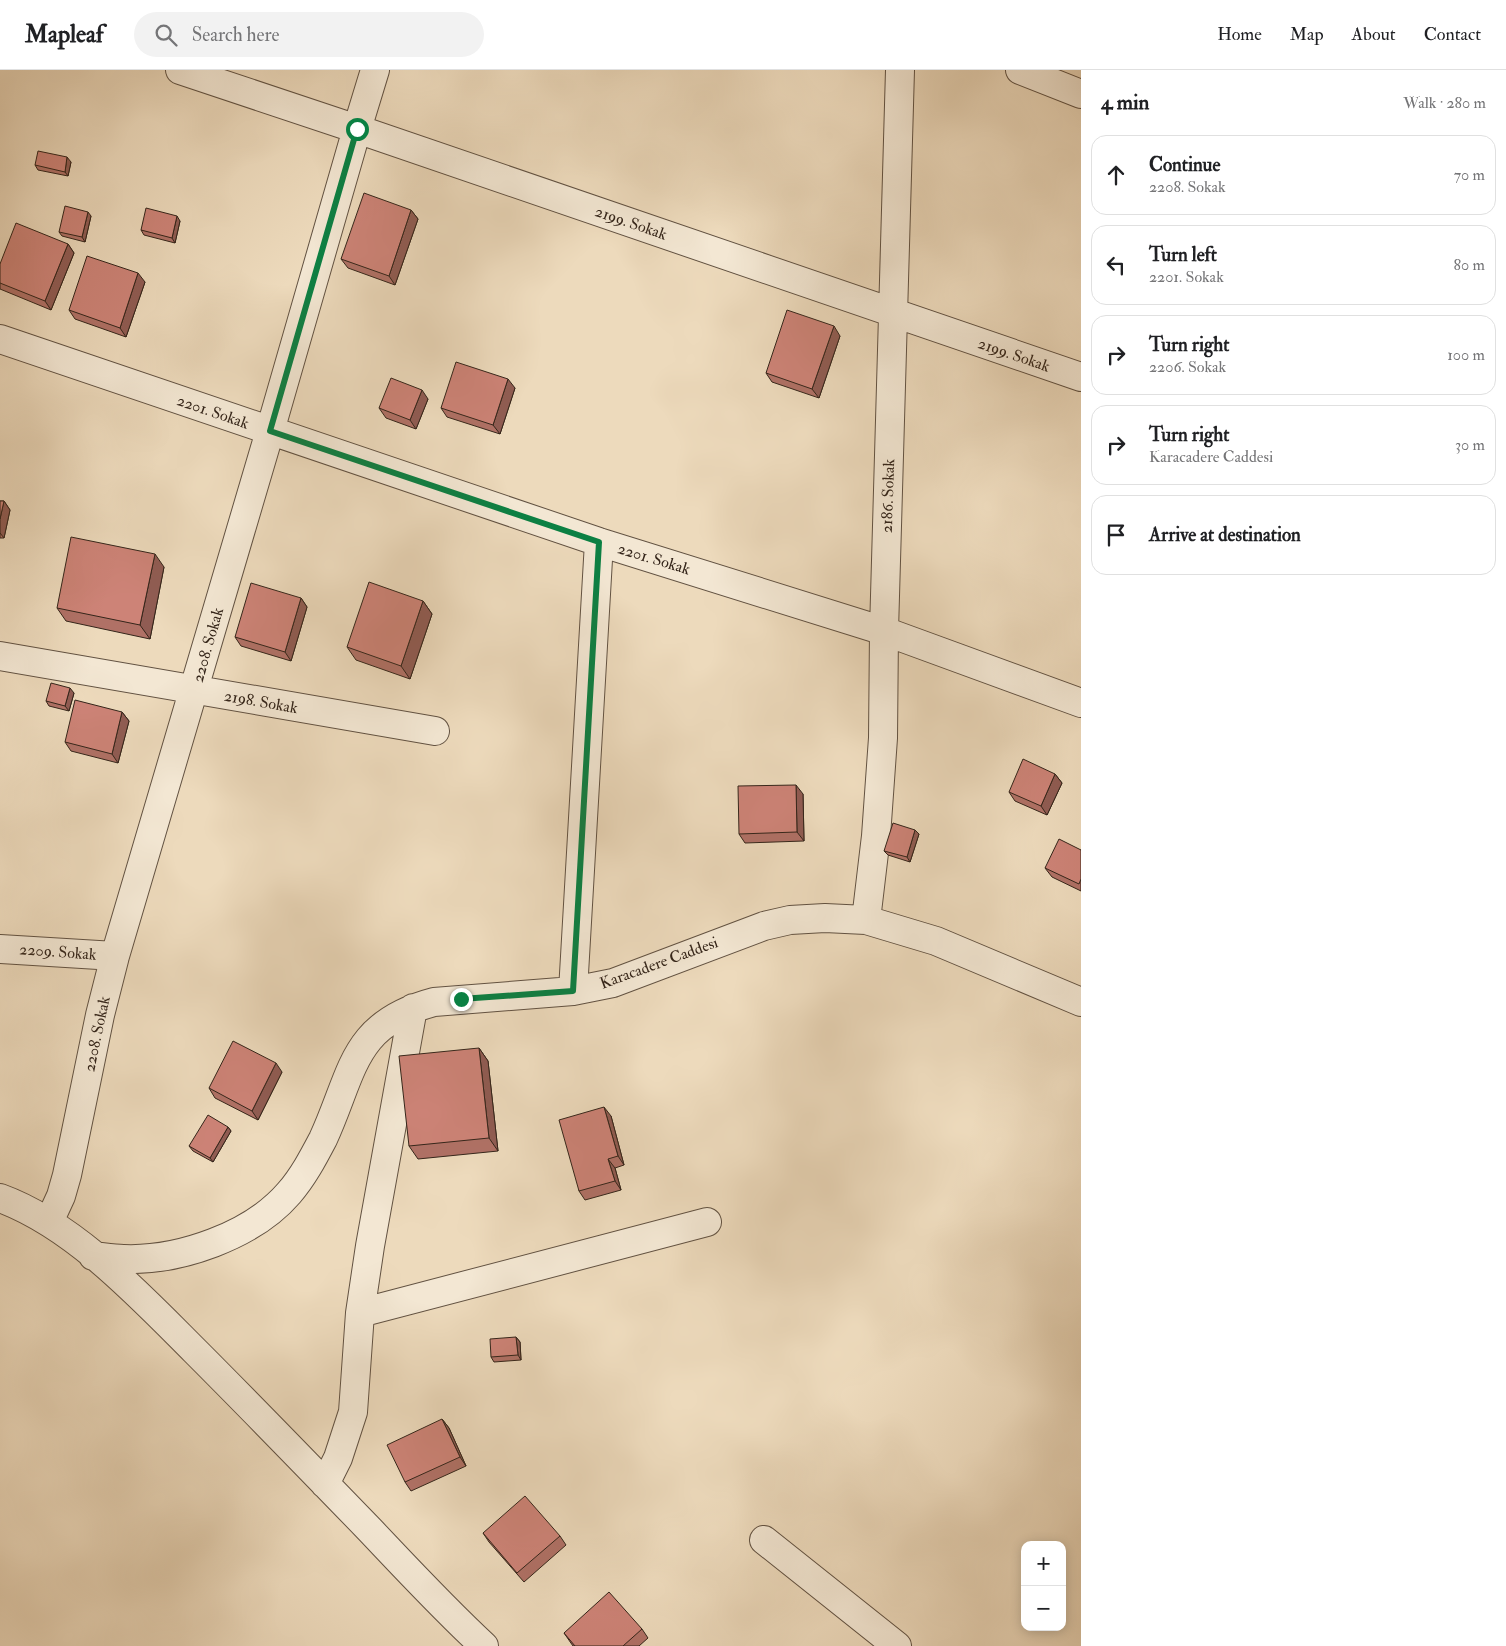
<!DOCTYPE html>
<html lang="en">
<head>
<meta charset="utf-8">
<style>
  :root { --surface:#fff; --page:#f2f2f2; --text:#202124; --muted:#757577; --line:#e0e0e0 }
  body { margin:0; font-family:"IM FELL Double Pica",serif; background:var(--page); color:var(--text) }
  .controls { position:absolute; right:15px; bottom:15px; display:grid; overflow:hidden; border-radius:10px; box-shadow:0 2px 12px #0003 }
  .controls button { width:45px; height:45px; display:grid; place-items:center; padding:0; border:0; border-bottom:1px solid var(--line); background:var(--surface); color:var(--text); font:25px sans-serif }
  .stop { position:absolute; width:15px; height:15px; margin:-11px; border:4px solid #0b8043; border-radius:50%; background:#fff }
  .stop.end { background:#0b8043; border-color:#fff; box-shadow:0 1px 5px #0008 }
  .list { margin:0; padding:0; list-style:none }
  h2 { display:flex; justify-content:space-between; align-items:center; height:65px; margin:0; padding:0 20px; font-size:21px }
  h2 small { font-size:16px; font-weight:400; color:var(--muted) }
  .list li { display:grid; grid-template-columns:32px 1fr auto; gap:15px; align-items:center; box-sizing:border-box; height:80px; margin:0 10px 10px; padding:0 10px; border:1px solid var(--line); border-radius:15px }
  .list b { display:block; font-size:19px; white-space:nowrap }
  .list p { margin:0; font-size:16px; white-space:nowrap; color:var(--muted) }
  .list em { font-size:16px; font-style:normal; color:var(--muted) }
  .icon { flex:none; width:28px; height:28px; fill:none; stroke:currentColor; stroke-width:2; stroke-linecap:round; stroke-linejoin:round }
  .map { position:relative; flex:none; width:1081px; height:1576px; overflow:hidden }
  header { display:flex; align-items:center; gap:30px; box-sizing:border-box; height:70px; padding:0 25px; background:var(--surface); border-bottom:1px solid var(--line) }
  header strong { font-size:24px }
  nav { display:flex; gap:28px; margin-inline-start:auto; font-size:18px }
  .search { width:350px; height:45px; background:var(--page); display:flex; align-items:center; gap:12px; box-sizing:border-box; padding:0 18px; border-radius:28px; color:var(--muted); font-size:19px }
  main { display:flex }
  aside { flex:1; background:var(--surface) }
  .map>svg:first-child { display:block }
  .lines { fill:none; stroke-linecap:round; stroke-linejoin:round }
  .minor-casing { stroke:#625242; stroke-width:30 }
  .minor { stroke:#f3e7d3; stroke-width:28 }
  .wall { fill:#b07166; stroke:#34251a }
  .shaded-wall { fill:#905c53; stroke:#34251a }
  .building { fill:#cd8377; stroke:#34251a }
  .route { stroke:#0b8043; stroke-width:6 }
  .labels { text-anchor:middle; dominant-baseline:central; stroke-width:4.5; stroke-linejoin:round; paint-order:stroke }
  .street-label { font-size:16px; fill:#34251a; stroke:#f3e7d3 }
</style>
</head>
<body>
<header>
<strong>Mapleaf</strong>
<div class="search"><svg class="icon" aria-label="search" viewBox="0 0 24 24"><circle cx="10" cy="10" r="6"/><path d="M15 15l6 6"/></svg>Search here</div>
<nav><a>Home</a><a>Map</a><a>About</a><a>Contact</a></nav>
</header>
<main>
<div class="map">
<svg width="1081" height="1576" viewBox="0 0 1081 1576">
  <rect width="100%" height="100%" fill="#eddabc"/>
  <filter id="stains"><feTurbulence type="fractalNoise" baseFrequency=".004" numOctaves="4"/><feColorMatrix values="0 0 0 0 .2 0 0 0 0 .09 0 0 0 0 .02 0 0 0 .5 -.17"/></filter>
  <radialGradient id="worn" r=".72"><stop offset=".6" stop-color="#630" stop-opacity="0"/><stop offset="1" stop-color="#630" stop-opacity=".3"/></radialGradient>
  <g class="lines">
    <defs>
      <path id="minor" d="M180 0 357 59 1081 307
        M1020 0 1081 24
        M0 269 599 472 884 561 1081 633
        M0 586 435 661
        M866 850 876 766 883 668 884 561 900 0
        M0 879 115 886
        M573 921 599 472
        M0 1128C74 1155 140 1226 195 1281 254 1340 312 1400 370 1460 407 1499 444 1539 484 1576
        M49 1152 61 1126 67 1105 100 945 115 886 270 361 357 59 375 0
        M93 1186C103 1187 114 1189 124 1189 179 1191 252 1166 289 1123 303 1107 313 1088 323 1069 354 1002 351 954 434 932L573 921 613 913 764 856 790 850 825 848 866 850 936 871 1081 932
        M360 1243 707 1152
        M325 1414 338 1388 353 1342 360 1243 370 1176 413 938
        M764 1470 897 1576"/>
    </defs>
    <use href="#minor" class="minor-casing"/>
    <use href="#minor" class="minor"/>
  </g>
  <path class="wall" d="M71 92 68 106 38 100 35 95Z
    M411 140 418 149 395 215 348 198 341 189Z
    M91 146 85 172 62 166 59 162Z
    M180 151 175 173 144 165 141 160Z
    M68 174 74 183 51 240 0 219V194Z
    M145 212 126 267 75 249 69 240Z
    M840 266 819 328 772 312 766 303Z
    M515 318 500 364 447 347 441 338Z
    M428 329 416 359 386 348 379 338Z
    M0 431H4L10 440 4 468H0Z
    M164 497 150 569 66 551 57 538Z
    M301 528 307 537 291 591 241 576 235 567Z
    M423 531 432 544 410 609 356 590 347 577Z
    M74 623 69 641 49 636 46 631Z
    M122 642 129 651 118 693 71 681 65 672Z
    M1055 704 1062 713 1047 745 1015 731 1009 722Z
    M803 724 804 771 745 773 739 764Z
    M915 760 919 764 910 792 888 785 884 781Z
    M1081 780V821L1052 807 1045 798Z
    M479 978 488 991 498 1081 418 1089 409 1076Z
    M282 1002 258 1050 215 1028 209 1018Z
    M611 1046 624 1095 615 1098 621 1120 585 1130 579 1121Z
    M228 1057 231 1061 213 1092 193 1081 189 1076Z
    M516 1267 520 1272 521 1290 494 1292 491 1287Z
    M442 1349 449 1358 466 1396 411 1421 405 1412Z
    M483 1463 560 1466 566 1475 524 1512 489 1472Z
    M642 1559 648 1568 639 1576H573L564 1563Z"/>
  <path class="shaded-wall" d="M67 87 71 92 68 106 65 102Z
    M411 140 418 149 395 215 389 206Z
    M88 142 91 146 85 172 82 167Z
    M177 146 180 151 175 173 172 168Z
    M68 174 74 183 51 240 45 231Z
    M138 203 145 212 126 267 120 258Z
    M834 256 840 266 819 328 812 319Z
    M508 309 515 318 500 364 493 355Z
    M422 320 428 329 416 359 410 350Z
    M4 431 10 440 4 468 0 463V449Z
    M155 484 164 497 150 569 140 555Z
    M301 528 307 537 291 591 285 582Z
    M423 531 432 544 410 609 401 596Z
    M70 618 74 623 69 641 65 636Z
    M122 642 129 651 118 693 112 684Z
    M1055 704 1062 713 1047 745 1041 736Z
    M796 715 803 724 804 771 797 762Z
    M915 760 919 764 910 792 907 787Z
    M479 978 488 991 498 1081 489 1068Z
    M276 993 282 1002 258 1050 252 1041Z
    M604 1037 611 1046 624 1095 618 1086Z
    M228 1057 231 1061 213 1092 210 1088Z
    M608 1089 615 1098 621 1120 615 1111Z
    M516 1267 520 1272 521 1290 518 1285Z
    M442 1349 449 1358 466 1396 460 1387Z"/>
  <path class="building" d="M38 81 67 87 65 102 35 95Z
    M364 123 411 140 389 206 341 189Z
    M65 136 88 142 82 167 59 162Z
    M146 138 177 146 172 168 141 160Z
    M16 153 68 174 45 231 0 213V194Z
    M87 186 138 203 120 258 69 240Z
    M787 240 834 256 812 319 766 303Z
    M456 292 508 309 493 355 441 338Z
    M391 308 422 320 410 350 379 338Z
    M0 431H4L0 449Z
    M71 467 155 484 140 555 57 538Z
    M369 512 423 531 401 596 347 577Z
    M251 513 301 528 285 582 235 567Z
    M51 613 70 618 65 636 46 631Z
    M75 630 122 642 112 684 65 672Z
    M1023 689 1055 704 1041 736 1009 722Z
    M796 715 797 762 739 764 738 716Z
    M893 753 915 760 907 787 884 781Z
    M1059 769 1081 780V809L1079 814 1045 798Z
    M233 971 276 993 252 1041 209 1018Z
    M479 978 489 1068 409 1076 399 986Z
    M604 1037 618 1086 608 1089 615 1111 579 1121 559 1050Z
    M208 1045 228 1057 210 1088 189 1076Z
    M516 1267 518 1285 491 1287 490 1269Z
    M442 1349 460 1387 405 1412 387 1375Z
    M525 1426 560 1466 517 1503 483 1463Z
    M609 1522 642 1559 623 1576H575L564 1563Z"/>
  <g class="lines">
    <path class="route" d="M357 59 270 361 599 472 573 921 461 929"/>
  </g>
  <g class="labels">
    <g class="street-label">
      <text transform="translate(631 153) rotate(19)">2199. Sokak</text>
      <text transform="translate(1014 285) rotate(19)">2199. Sokak</text>
      <text transform="translate(213 342) rotate(19)">2201. Sokak</text>
      <text transform="translate(888 426) rotate(-88)">2186. Sokak</text>
      <text transform="translate(654 489) rotate(17)">2201. Sokak</text>
      <text transform="translate(208 575) rotate(-74)">2208. Sokak</text>
      <text transform="translate(261 632) rotate(10)">2198. Sokak</text>
      <text transform="translate(58 882) rotate(4)">2209. Sokak</text>
      <text transform="translate(659 893) rotate(-20)">Karacadere Caddesi</text>
      <text transform="translate(97 964) rotate(-78)">2208. Sokak</text>
    </g>
  </g>
  <rect width="100%" height="100%" filter="url(#stains)"/>
  <rect width="100%" height="100%" fill="url(#worn)"/>
</svg>
<div class="controls">
<button>+</button>
<button>−</button>
</div>
<div class="stop" style="left:357px;top:59px"></div>
<div class="stop end" style="left:461px;top:929px"></div>
</div>
<aside>
<h2>4 min<small>Walk · 280 m</small></h2>
<ul class="list">
<li><svg class="icon" aria-label="ahead" viewBox="0 0 24 24"><path d="M12 20V5M6 11l6-6 6 6"/></svg><div><b>Continue</b><p>2208. Sokak</p></div><em>70 m</em></li>
<li><svg class="icon" aria-label="left" viewBox="0 0 24 24"><path d="M17 20v-9H6M10 6l-5 5 5 5"/></svg><div><b>Turn left</b><p>2201. Sokak</p></div><em>80 m</em></li>
<li><svg class="icon" aria-label="right" viewBox="0 0 24 24"><path d="M7 20v-9h11M14 6l5 5-5 5"/></svg><div><b>Turn right</b><p>2206. Sokak</p></div><em>100 m</em></li>
<li><svg class="icon" aria-label="right" viewBox="0 0 24 24"><path d="M7 20v-9h11M14 6l5 5-5 5"/></svg><div><b>Turn right</b><p>Karacadere Caddesi</p></div><em>30 m</em></li>
<li><svg class="icon" aria-label="arrive" viewBox="0 0 24 24"><path d="M6 21V4h12l-3 4 3 4H6"/></svg><div><b>Arrive at destination</b></div></li>
</ul>
</aside>
</main>
</body>
</html>
